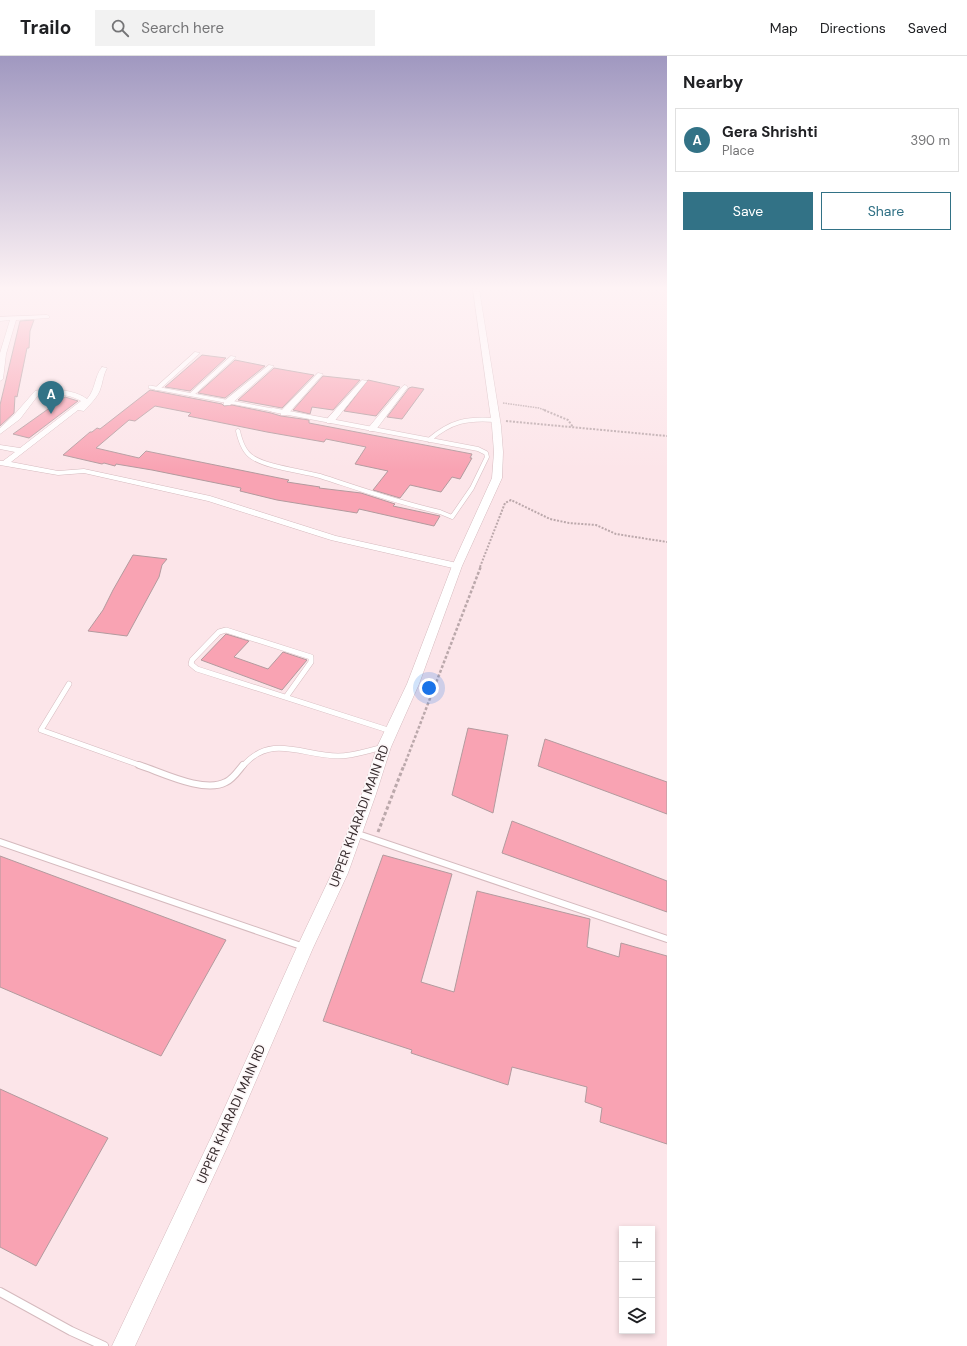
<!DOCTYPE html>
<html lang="en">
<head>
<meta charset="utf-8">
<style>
  :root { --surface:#fff; --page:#f2f2f2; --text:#202124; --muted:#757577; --line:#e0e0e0; --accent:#327286 }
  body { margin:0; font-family:"DM Sans",sans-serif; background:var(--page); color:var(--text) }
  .controls { position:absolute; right:12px; bottom:12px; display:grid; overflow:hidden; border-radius:0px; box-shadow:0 2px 6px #0003 }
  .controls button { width:36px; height:36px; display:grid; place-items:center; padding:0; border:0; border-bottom:1px solid var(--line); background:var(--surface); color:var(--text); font:20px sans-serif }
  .you { position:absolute; left:429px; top:632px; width:14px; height:14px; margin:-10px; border:3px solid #fff; border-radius:50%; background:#1a73e8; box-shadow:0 0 0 6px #1a73e833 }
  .badge { display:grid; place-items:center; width:26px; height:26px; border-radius:50%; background:var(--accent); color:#fff; font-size:13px; font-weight:700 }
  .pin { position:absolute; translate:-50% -33px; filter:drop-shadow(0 1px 2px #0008) }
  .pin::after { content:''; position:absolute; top:21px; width:14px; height:12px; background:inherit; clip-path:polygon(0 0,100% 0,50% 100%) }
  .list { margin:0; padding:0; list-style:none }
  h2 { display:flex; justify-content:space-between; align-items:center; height:52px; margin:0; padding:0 16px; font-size:17px }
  h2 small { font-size:13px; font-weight:400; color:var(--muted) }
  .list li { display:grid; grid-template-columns:26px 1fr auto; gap:12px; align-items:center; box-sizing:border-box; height:64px; margin:0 8px 8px; padding:0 8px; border:1px solid var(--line); border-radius:0px }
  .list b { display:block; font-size:15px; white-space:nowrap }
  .list p { margin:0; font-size:13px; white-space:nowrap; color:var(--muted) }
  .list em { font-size:13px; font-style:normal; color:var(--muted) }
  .actions { display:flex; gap:8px; padding:12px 16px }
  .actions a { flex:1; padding:9px 0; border:1px solid var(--accent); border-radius:0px; text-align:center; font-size:14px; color:var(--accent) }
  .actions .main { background:var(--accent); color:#fff }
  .icon { flex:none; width:22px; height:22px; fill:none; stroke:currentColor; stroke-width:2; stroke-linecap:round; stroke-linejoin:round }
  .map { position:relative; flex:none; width:667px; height:1290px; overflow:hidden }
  header { display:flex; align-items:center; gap:24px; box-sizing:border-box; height:56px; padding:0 20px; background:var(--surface); border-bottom:1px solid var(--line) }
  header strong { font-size:19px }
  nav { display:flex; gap:22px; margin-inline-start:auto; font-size:14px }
  .search { width:280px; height:36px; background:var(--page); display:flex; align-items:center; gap:10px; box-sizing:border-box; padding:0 14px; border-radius:0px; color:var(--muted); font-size:15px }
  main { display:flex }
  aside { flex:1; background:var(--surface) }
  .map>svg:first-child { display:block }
  .building { fill:#f9a3b3; stroke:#b39a9e }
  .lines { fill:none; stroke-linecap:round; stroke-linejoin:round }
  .service-far4-casing { stroke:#d5babe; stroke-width:4 }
  .service-far3-casing { stroke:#d5babe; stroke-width:5 }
  .service-far2-casing { stroke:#d5babe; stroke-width:6 }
  .service-far1-casing { stroke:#d5babe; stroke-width:8 }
  .service-casing { stroke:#d5babe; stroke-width:10 }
  .minor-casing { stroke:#d5babe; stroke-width:1 }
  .tertiary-casing { stroke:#d5babe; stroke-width:1 }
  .path-far3 { stroke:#bba8ab; stroke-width:1.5; stroke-dasharray:1.5 1; stroke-linecap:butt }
  .path-far2 { stroke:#bba8ab; stroke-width:2; stroke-dasharray:2 1.5; stroke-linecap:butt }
  .path-far1 { stroke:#bba8ab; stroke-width:2.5; stroke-dasharray:3 2; stroke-linecap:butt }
  .path { stroke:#bba8ab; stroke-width:3; stroke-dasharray:3.5 2.5; stroke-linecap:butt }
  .service-far4 { stroke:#fff; stroke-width:3 }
  .service-far3 { stroke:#fff; stroke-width:4 }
  .service-far2 { stroke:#fff; stroke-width:5 }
  .service-far1 { stroke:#fff; stroke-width:6 }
  .service { stroke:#fff; stroke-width:8 }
  .minor { fill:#fff; fill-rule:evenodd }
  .tertiary { fill:#fff; fill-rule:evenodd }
  .labels { text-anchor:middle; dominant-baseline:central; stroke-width:3.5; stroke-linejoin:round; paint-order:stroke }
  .street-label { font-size:13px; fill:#34292b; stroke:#fdf7f8 }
</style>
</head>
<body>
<header>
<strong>Trailo</strong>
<div class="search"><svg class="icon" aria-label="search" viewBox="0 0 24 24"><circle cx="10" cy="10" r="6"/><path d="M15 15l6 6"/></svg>Search here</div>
<nav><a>Map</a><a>Directions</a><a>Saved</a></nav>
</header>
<main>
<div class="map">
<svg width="667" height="1290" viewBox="0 0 667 1290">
  <rect width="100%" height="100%" fill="#fce5e9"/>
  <path class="building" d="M34 264 30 275 29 292H27L17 341 15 340 14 357 0 370V349L20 265Z
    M202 299 226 302 190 335 165 331Z
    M235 304 265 310 225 342 198 337Z
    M274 312 314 319 282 352 238 344Z
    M323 320 360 324 333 354 312 351 310 358 293 354Z
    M368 324 400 331 376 360 344 355Z
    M412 331 424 333 402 363 387 361 409 332Z
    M150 334 222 348 224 350 232 349 271 357 281 360 309 364V367L472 398 470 402H472L460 423 452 421 441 436 410 429 400 442 373 434 388 415 355 408 366 391 326 383 324 386 267 376 188 360 191 357 155 350 135 365 129 364 96 392 139 402 146 395 289 424 287 426 320 431 319 432 361 437 395 448 393 450 440 460 434 470 359 453 357 457 277 444 240 435 241 432 152 414 116 408 115 410 104 407 102 408 63 399 90 376H92L97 372 100 373Z
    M65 341 78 345 29 382 13 378Z
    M133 499 167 503 162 509 159 521 127 580 88 575 103 554 113 534Z
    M226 578 249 585 234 601 268 613 283 596 307 604 282 634 201 604Z
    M468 672 508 679 493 757 452 739Z
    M545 683 667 726V758L538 710Z
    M512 765 667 825V856L502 797Z
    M383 799 452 818 421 926 454 936 477 835 590 863 587 891 619 901 621 887 667 900V1088L600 1066 602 1052 585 1046 587 1031 512 1011 508 1029 411 997 412 994 323 965Z
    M0 800 226 884 161 1000 0 931Z
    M0 1033 108 1082 36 1210 0 1191Z"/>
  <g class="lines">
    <defs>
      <path id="service-far4" d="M150 331 278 355"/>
      <path id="service-far3" d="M238 375C240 384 244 396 252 401 266 411 302 415 320 420 360 433 399 447 440 456L452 461 472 432 487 401 486 397 478 393 273 354
        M429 384C451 365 467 362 495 364"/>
      <path id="service-far2" d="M69 628 41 674 142 710
        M286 641 311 606V601L226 574 219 576 192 604 191 608 197 613 391 675
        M243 710C271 677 303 700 338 700 354 700 369 694 384 691"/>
      <path id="service-far1" d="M139 709C161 716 204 738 226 726 233 723 238 715 243 709
        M355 777 667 883
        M0 786 304 891"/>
      <path id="service" d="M0 1236 71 1275 104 1290"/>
      <path id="minor" d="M47 259 49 260V262L16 264 6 298 3 323 0 325V297L10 264 0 265V261Z
        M195 296 200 297 159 334H155V332Z
        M231 300 236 301 193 340H189V338Z
        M269 309 274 310 230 349H224V345Z
        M102 311 107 312C103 319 103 326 100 334 97 342 90 348 84 355L78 354 11 406 58 415 84 413 210 440 336 480 457 507 462 510 457 513 331 484 208 445 84 417 58 419 0 409V405H3L15 396 0 393V389L20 392 81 345C73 339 49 336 39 338L20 363 0 378V372L14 359 35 335C48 331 76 334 87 343 96 333 94 321 102 311Z
        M318 317 323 318 287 359H281V355Z
        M362 324 367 325 333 367H327V363Z
        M405 329 408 331 375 375H369V371L403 330Z"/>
      <path id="tertiary" d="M473 233H479L501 370 503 396 502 422 462 510 419 628 391 691 376 738 348 817 313 892 230 1085 135 1290H112L216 1071 297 891 332 817 362 738 377 691 407 628 452 510 492 422 494 396 492 370Z"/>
    </defs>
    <use href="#service-far4" class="service-far4-casing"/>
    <use href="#service-far3" class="service-far3-casing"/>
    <use href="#service-far2" class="service-far2-casing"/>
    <use href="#service-far1" class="service-far1-casing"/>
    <use href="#service" class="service-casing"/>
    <use href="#minor" class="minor-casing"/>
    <use href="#tertiary" class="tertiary-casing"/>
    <path class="path-far3" d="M503 347 539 352 547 355"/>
    <path class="path-far2" d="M544 354 568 364 573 371
      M506 365 667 380
      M480 511 505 447 511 444 550 463 569 467 596 469 616 478 667 486"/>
    <path class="path-far1" d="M404 710 481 510"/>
    <path class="path" d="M378 776 404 709"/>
    <use href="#service-far4" class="service-far4"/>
    <use href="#service-far3" class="service-far3"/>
    <use href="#service-far2" class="service-far2"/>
    <use href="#service-far1" class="service-far1"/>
    <use href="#service" class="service"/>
    <use href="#minor" class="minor"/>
    <use href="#tertiary" class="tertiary"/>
  </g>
  <linearGradient id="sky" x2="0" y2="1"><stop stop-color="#a098c0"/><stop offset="0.56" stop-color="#fef3f5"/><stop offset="1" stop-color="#fef3f5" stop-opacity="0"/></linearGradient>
  <rect width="667" height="414" fill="url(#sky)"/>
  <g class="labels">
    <g class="street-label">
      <text transform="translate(359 760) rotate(-70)">UPPER KHARADI MAIN RD</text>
      <text transform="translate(231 1058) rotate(-66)">UPPER KHARADI MAIN RD</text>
    </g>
  </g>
</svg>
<div class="controls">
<button>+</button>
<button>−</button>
<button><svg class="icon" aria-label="layers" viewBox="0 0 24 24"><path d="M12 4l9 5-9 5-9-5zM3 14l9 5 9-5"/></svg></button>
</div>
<div class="you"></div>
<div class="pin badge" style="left:51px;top:358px">A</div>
</div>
<aside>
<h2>Nearby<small></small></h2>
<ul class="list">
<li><span class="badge">A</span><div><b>Gera Shrishti</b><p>Place</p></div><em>390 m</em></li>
</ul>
<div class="actions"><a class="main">Save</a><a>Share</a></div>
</aside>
</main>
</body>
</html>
